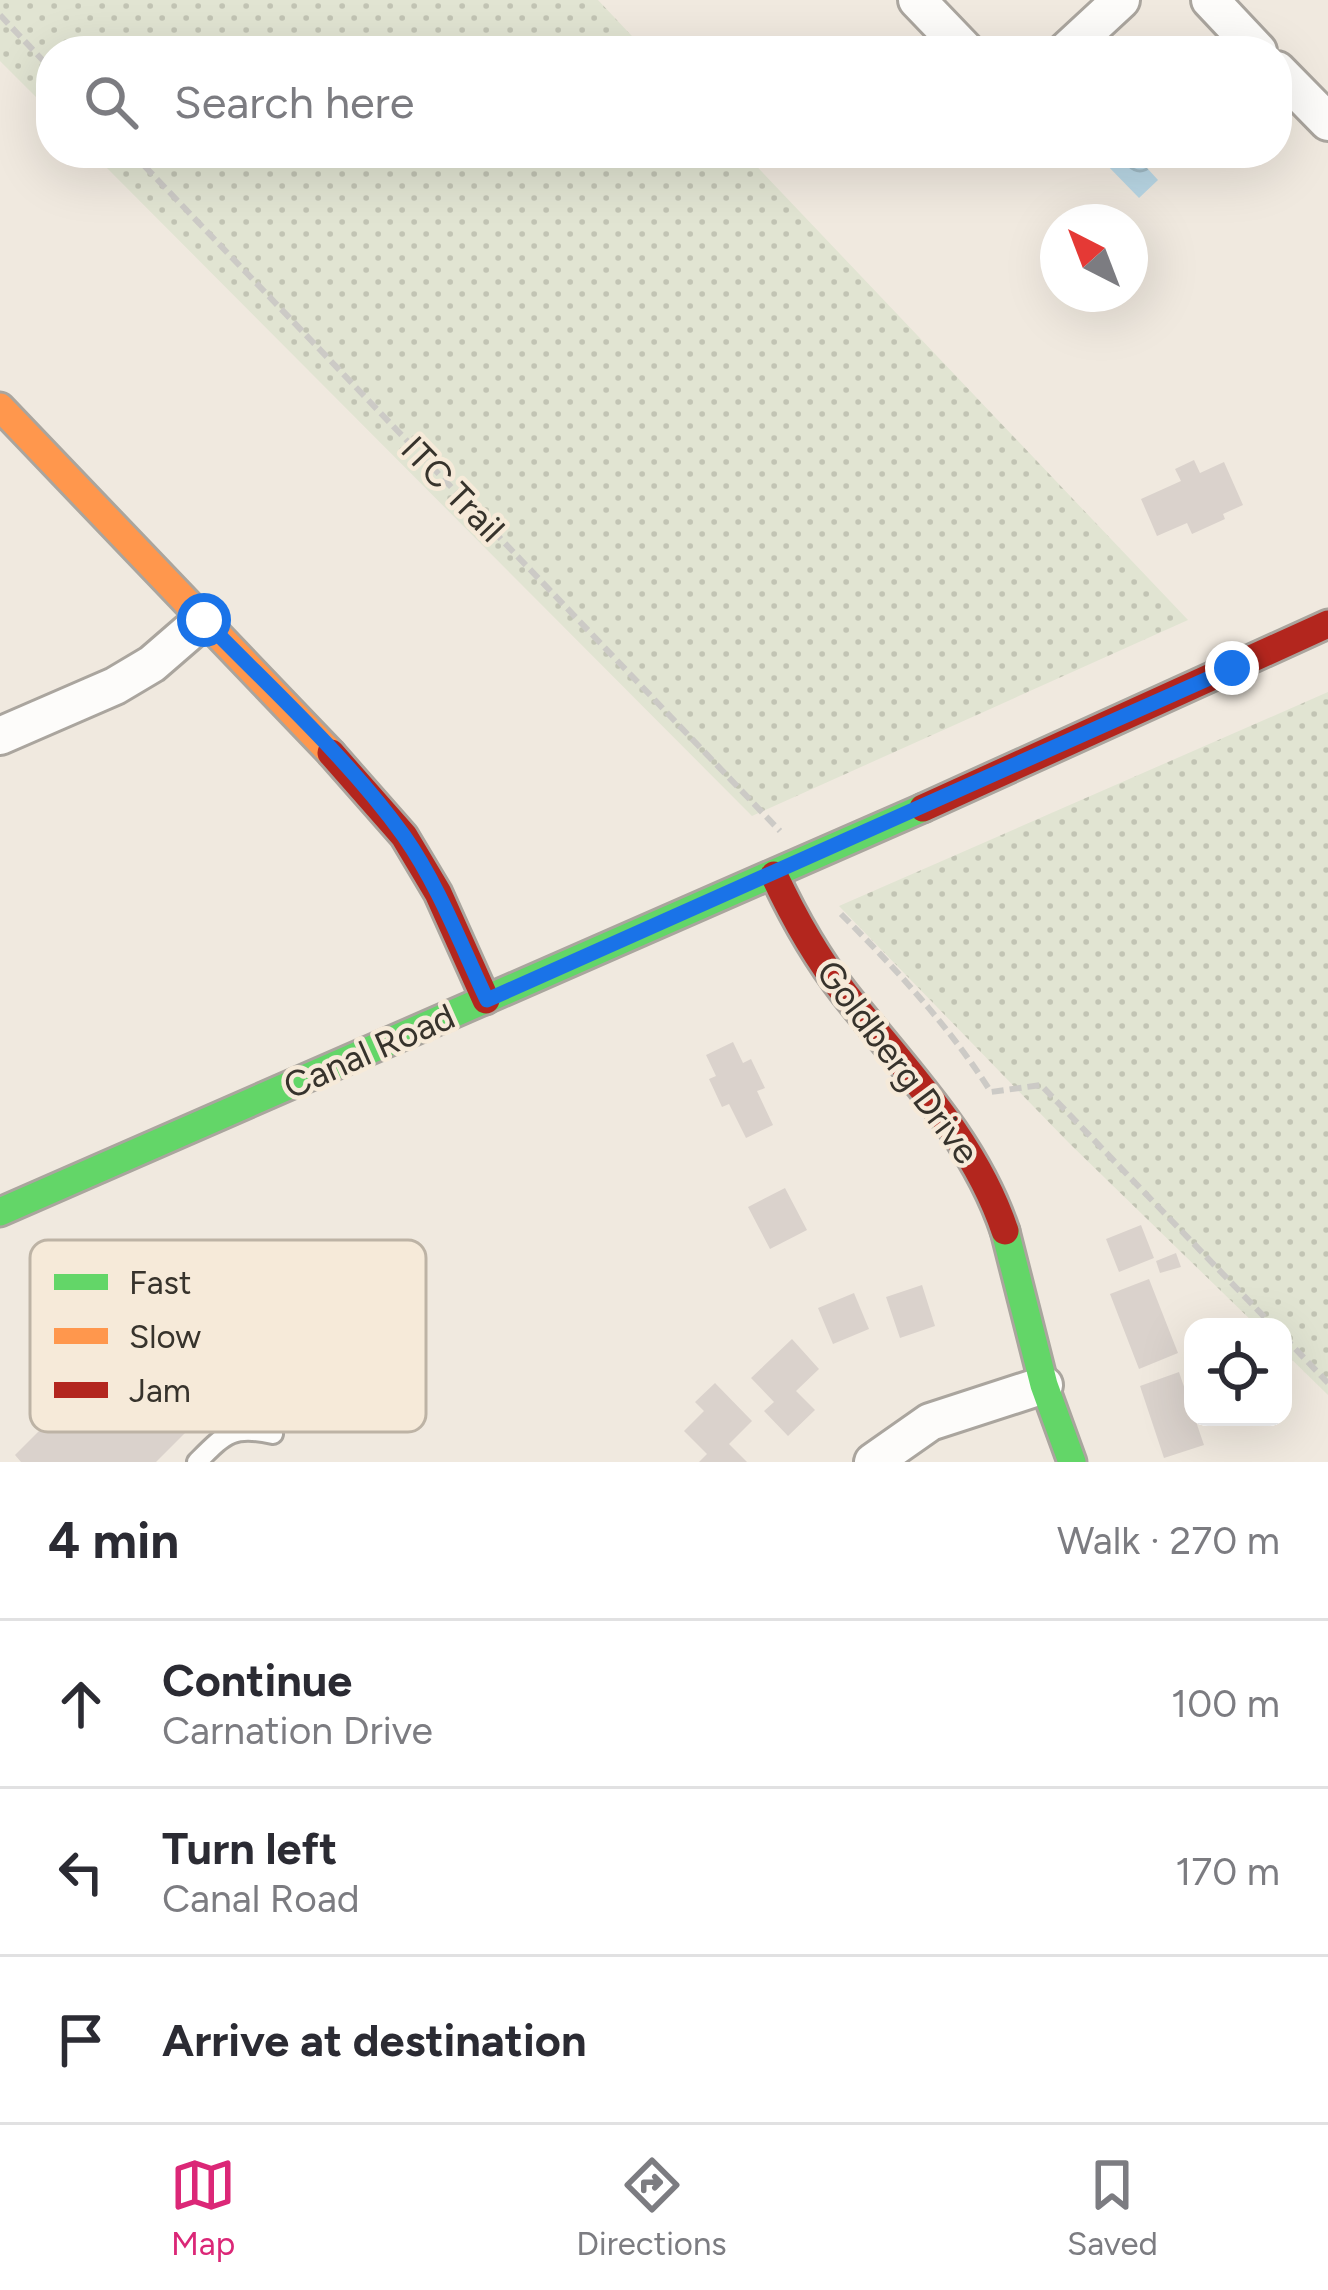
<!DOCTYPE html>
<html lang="en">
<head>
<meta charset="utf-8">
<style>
  :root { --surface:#fff; --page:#f7f7f7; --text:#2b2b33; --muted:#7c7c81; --line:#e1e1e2; --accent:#db2777 }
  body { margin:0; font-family:Figtree,sans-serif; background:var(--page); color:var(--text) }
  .controls { position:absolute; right:36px; bottom:36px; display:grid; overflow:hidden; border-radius:24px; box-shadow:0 12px 48px #0002 }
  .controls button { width:108px; height:108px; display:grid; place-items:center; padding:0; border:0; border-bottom:3px solid var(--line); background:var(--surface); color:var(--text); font:60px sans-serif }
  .compass { position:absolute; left:1040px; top:204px; width:108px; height:108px; border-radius:50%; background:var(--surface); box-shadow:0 12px 48px #0002; rotate:318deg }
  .stop { position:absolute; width:36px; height:36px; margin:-27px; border:9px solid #1a73e8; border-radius:50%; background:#fff }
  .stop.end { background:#1a73e8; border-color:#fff; box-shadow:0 3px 12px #0008 }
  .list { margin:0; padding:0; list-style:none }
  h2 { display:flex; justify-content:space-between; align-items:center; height:156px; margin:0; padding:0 48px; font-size:51px }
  h2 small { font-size:39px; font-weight:400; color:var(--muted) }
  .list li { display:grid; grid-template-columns:78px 1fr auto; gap:36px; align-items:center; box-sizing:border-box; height:168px; padding:0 48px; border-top:3px solid var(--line) }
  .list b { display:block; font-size:45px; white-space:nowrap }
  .list p { margin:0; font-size:39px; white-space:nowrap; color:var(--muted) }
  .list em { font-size:39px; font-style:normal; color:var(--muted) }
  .icon { flex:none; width:66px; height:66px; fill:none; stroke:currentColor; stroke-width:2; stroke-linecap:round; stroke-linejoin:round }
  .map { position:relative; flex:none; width:1328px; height:1462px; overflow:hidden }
  .search { position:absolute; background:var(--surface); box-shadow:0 12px 48px #0002; left:36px; right:36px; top:36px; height:132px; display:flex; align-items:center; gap:30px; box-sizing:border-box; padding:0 42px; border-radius:48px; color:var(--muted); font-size:45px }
  .sheet { height:660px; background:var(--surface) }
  nav { display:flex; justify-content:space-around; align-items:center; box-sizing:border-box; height:168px; border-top:3px solid var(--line); background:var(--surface); font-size:33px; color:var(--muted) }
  nav a { display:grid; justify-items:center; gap:6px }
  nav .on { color:var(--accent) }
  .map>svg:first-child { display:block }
  .grass { fill:url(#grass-dots) }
  .water { fill:url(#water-waves) }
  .building { fill:#dad2cc }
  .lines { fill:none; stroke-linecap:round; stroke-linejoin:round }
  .lane-casing { stroke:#aaa59e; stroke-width:24 }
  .street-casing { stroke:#aaa59e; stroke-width:42 }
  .fast-casing { stroke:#aaa59e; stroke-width:33 }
  .slow-casing { stroke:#aaa59e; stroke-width:33 }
  .jam-casing { stroke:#aaa59e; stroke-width:33 }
  .path { stroke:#cccac6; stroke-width:6; stroke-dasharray:12 6; stroke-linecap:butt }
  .lane { stroke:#fdfcfa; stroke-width:18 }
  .street { stroke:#fdfcfa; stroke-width:36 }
  .fast { stroke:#63d668; stroke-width:27 }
  .slow { stroke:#ff974d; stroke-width:27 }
  .jam { stroke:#b3261e; stroke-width:27 }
  .route { stroke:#1a73e8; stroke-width:15 }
  .labels { text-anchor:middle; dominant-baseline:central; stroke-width:9; stroke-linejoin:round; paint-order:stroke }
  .street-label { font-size:36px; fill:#37332c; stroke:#f6ead9 }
  .key { fill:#f6ead9; stroke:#bdb3a5; stroke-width:3 }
  .key-label { font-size:33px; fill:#37332c }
</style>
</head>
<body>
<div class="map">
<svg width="1328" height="1462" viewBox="0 0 1328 1462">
  <defs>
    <pattern id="grass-dots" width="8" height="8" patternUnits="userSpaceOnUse" patternTransform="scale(3)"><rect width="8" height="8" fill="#e1e4d2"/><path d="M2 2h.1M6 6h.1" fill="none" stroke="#c2c4b4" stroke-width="1.8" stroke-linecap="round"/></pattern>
    <pattern id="water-waves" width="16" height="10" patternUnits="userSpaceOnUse" patternTransform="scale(3)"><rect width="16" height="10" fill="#bad8e6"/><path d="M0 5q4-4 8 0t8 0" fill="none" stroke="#a0bac5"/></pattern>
  </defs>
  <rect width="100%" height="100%" fill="#f0e9df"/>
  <path class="grass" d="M0 0H598L646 51H51V112L0 61Z
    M92 153H744L1188 620 752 816Z
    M1328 692V1395L1283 1351V1327H1258L1069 1143 839 906Z"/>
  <path class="water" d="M1113 153H1139L1137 157 1158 180 1139 198 1104 162Z"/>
  <path class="building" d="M1166 153H1190L1177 165Z
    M1194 460 1200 473 1224 462 1243 505 1223 514 1225 519 1192 534 1187 523 1157 536 1141 499 1181 481 1175 469Z
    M733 1042 743 1063 751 1059 765 1088 757 1091 773 1125 746 1138 729 1104 722 1107 709 1079 716 1076 706 1055Z
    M785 1188 807 1230 770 1249 748 1207Z
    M1141 1225 1154 1258 1119 1272 1106 1239Z
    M1176 1253 1181 1267 1160 1273 1156 1261Z
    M1149 1279 1178 1353 1139 1369 1110 1294Z
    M922 1285 935 1326 900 1338 886 1297Z
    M854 1293 869 1329 833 1344 818 1308Z
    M94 1308 104 1318 115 1308 164 1356 183 1338 232 1386 156 1462H21L15 1455 61 1409 83 1431 94 1422 48 1376 66 1357 56 1347Z
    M792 1339 819 1369 796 1391 815 1410 788 1436 764 1411 774 1402 751 1378Z
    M1179 1372 1204 1445 1164 1458 1140 1386Z
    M715 1383 752 1421 729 1444 747 1462H699L707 1454 684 1431 704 1411 695 1402Z"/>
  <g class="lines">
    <defs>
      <path id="lane" d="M197 1462C225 1434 232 1425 273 1434"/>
      <path id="street" d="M917 0 966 51
        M1210 0 1258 51
        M1066 51 1121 0
        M1277 70 1328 122
        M0 736 115 686 152 664 204 619
        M873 1462 930 1422 1044 1385"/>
      <path id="fast" d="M0 1212 923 808
        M1005 1231 1044 1385 1072 1462"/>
      <path id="slow" d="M0 407 331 753"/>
      <path id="jam" d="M331 753 404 836 438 893 486 1000
        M923 808 1328 624
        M774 875C794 918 816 957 845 994 904 1069 974 1138 1005 1231"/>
    </defs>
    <use href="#lane" class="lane-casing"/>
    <use href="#street" class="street-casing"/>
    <use href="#fast" class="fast-casing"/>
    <use href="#slow" class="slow-casing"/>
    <use href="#jam" class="jam-casing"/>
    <path class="path" d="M0 15 51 69
      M132 153 780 831
      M841 914C896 969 949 1026 991 1092L1041 1085 1274 1327
      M1283 1336 1328 1383"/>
    <use href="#lane" class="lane"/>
    <use href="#street" class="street"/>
    <use href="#fast" class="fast"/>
    <use href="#slow" class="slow"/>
    <use href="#jam" class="jam"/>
  </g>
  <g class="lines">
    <path class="route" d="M204 620C271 689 347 757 404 836 439 886 461 945 487 1000L1232 668"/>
  </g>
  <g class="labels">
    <g class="street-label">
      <text transform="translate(453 489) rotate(46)">ITC Trail</text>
      <text transform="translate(369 1051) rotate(-24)">Canal Road</text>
      <text transform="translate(898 1062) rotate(53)">Goldberg Drive</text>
    </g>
  </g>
  <rect x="30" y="1240" width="396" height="192" rx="18" class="key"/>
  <rect x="54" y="1274" width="54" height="16" fill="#63d668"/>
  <rect x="54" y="1328" width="54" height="16" fill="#ff974d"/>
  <rect x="54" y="1382" width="54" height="16" fill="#b3261e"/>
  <g class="key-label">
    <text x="129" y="1294">Fast</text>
    <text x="129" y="1348">Slow</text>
    <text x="129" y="1402">Jam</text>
  </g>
</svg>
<div class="controls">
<button><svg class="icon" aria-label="locate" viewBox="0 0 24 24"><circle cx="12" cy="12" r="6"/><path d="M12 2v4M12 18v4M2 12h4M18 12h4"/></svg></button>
</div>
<svg class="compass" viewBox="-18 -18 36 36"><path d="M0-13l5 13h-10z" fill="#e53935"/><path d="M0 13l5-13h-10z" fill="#7c7c81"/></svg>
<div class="stop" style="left:204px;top:620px"></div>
<div class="stop end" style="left:1232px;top:668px"></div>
<div class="search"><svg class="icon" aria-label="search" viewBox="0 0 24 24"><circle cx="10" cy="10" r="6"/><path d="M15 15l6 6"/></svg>Search here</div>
</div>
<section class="sheet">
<h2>4 min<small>Walk · 270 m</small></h2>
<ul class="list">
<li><svg class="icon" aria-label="ahead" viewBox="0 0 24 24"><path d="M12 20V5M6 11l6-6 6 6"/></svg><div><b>Continue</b><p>Carnation Drive</p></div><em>100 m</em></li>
<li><svg class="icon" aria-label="left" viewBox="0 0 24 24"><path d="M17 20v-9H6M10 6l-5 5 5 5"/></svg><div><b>Turn left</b><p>Canal Road</p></div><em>170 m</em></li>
<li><svg class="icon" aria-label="arrive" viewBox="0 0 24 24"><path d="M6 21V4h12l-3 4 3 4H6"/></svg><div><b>Arrive at destination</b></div></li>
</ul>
</section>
<nav>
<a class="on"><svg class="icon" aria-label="map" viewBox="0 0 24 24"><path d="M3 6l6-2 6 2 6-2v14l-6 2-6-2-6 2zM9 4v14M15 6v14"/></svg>Map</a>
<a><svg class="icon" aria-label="directions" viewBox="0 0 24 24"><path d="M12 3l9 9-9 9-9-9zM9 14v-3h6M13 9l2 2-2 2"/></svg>Directions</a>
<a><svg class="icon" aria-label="saved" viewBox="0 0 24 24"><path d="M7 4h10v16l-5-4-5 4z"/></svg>Saved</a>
</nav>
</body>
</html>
